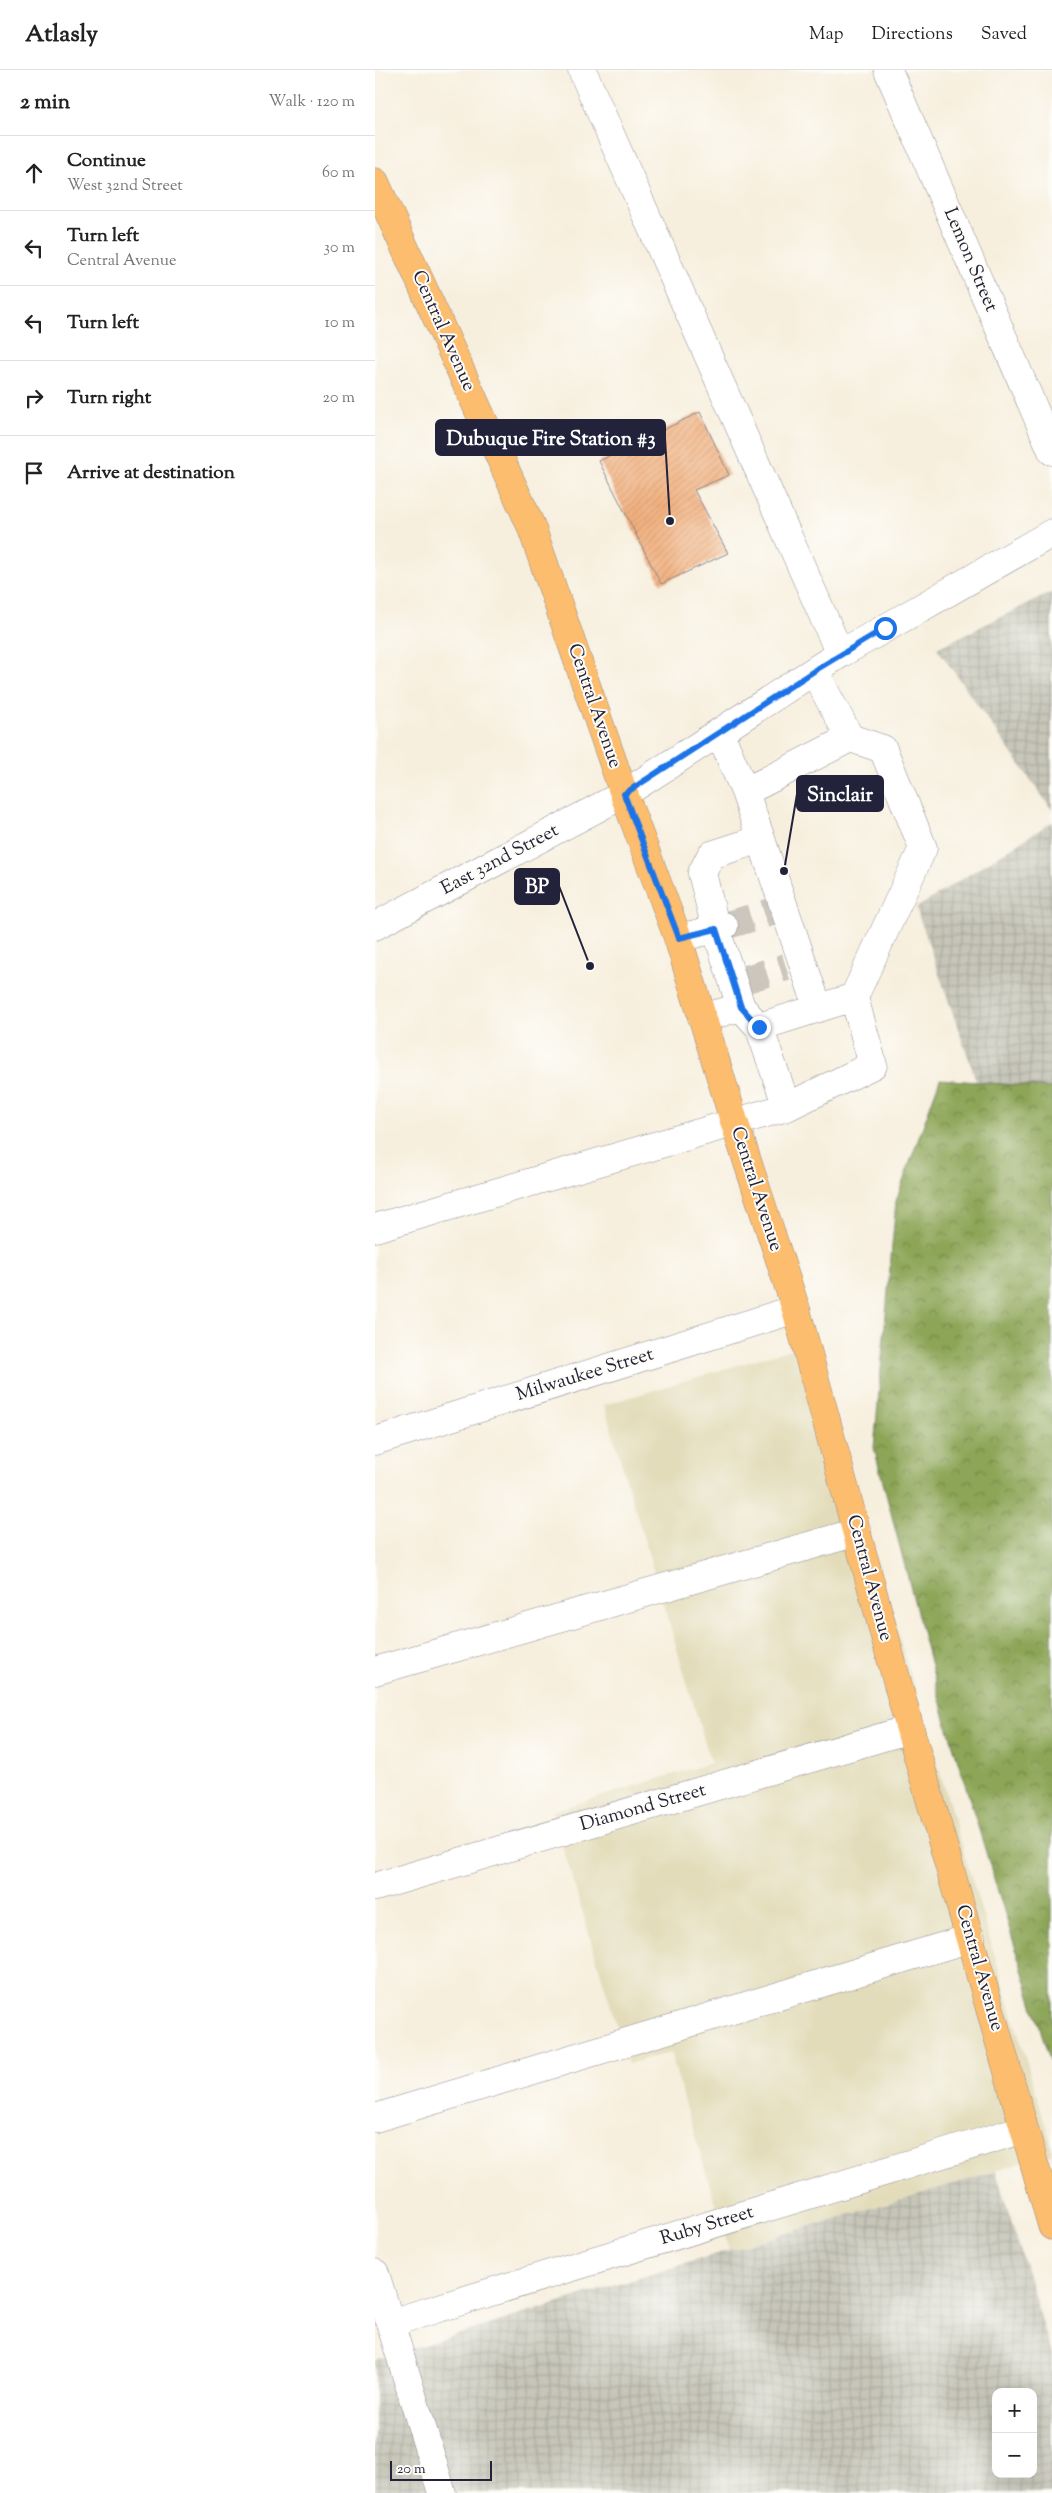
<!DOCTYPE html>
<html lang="en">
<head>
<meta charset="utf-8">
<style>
  :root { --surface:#fff; --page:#f2f2f2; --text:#222; --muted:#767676; --line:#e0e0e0 }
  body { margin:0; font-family:"Sorts Mill Goudy",serif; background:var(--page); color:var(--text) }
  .controls { position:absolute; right:15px; bottom:15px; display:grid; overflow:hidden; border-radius:10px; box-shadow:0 5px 20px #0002 }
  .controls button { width:45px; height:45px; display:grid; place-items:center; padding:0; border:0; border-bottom:1px solid var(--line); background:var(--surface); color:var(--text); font:25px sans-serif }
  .scale { position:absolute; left:15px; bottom:12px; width:102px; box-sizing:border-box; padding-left:5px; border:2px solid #22223b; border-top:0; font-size:14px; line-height:18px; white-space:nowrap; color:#22223b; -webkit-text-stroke:4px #fdfcf7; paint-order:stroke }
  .stop { position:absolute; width:15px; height:15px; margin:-11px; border:4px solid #1a73e8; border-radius:50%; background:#fff }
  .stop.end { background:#1a73e8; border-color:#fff; box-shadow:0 1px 5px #0008 }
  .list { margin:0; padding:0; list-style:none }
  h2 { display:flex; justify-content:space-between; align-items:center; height:65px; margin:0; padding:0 20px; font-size:21px }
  h2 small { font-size:16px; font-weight:400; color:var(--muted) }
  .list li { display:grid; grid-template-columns:32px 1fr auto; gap:15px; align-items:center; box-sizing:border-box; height:75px; padding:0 20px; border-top:1px solid var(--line) }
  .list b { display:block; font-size:19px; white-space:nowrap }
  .list p { margin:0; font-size:16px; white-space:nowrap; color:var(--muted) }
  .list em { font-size:16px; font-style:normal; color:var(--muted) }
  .icon { flex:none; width:28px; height:28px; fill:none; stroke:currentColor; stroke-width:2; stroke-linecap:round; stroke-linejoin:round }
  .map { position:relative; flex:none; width:677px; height:2423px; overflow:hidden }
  header { display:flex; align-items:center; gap:30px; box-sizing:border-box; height:70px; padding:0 25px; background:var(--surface); border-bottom:1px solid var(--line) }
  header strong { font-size:24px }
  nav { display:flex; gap:28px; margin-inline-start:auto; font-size:18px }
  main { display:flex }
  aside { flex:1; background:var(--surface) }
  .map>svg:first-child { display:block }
  .built { fill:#e3dcba }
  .industrial { fill:url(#industrial-grid); fill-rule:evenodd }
  .forest { fill:url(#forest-crowns); stroke:#576448 }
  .building { fill:url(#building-hatch) }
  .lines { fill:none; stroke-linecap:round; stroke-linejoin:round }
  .minor-tunnel { stroke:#ccc6bd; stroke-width:28; stroke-dasharray:28 14; stroke-linecap:butt }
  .minor-casing { stroke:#8c888c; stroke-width:29 }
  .major-casing { stroke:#8c888c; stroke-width:29 }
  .minor { stroke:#fff; stroke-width:28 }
  .major { stroke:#fcbd6e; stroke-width:28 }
  .route { stroke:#1a73e8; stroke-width:6 }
  .labels { text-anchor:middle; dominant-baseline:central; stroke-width:4; stroke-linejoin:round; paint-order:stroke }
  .street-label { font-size:19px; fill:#22223b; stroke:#fdfcf7 }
  .leader { fill:none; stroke:#22223b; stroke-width:2 }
  .callout-dot { fill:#22223b; stroke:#fdfcf7; stroke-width:2 }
  .callout { fill:#22223b; stroke:#22223b; stroke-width:2 }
  .callout-label { font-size:20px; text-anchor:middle; font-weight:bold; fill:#fff }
</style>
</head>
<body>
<header>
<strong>Atlasly</strong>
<nav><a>Map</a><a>Directions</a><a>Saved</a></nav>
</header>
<main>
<aside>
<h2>2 min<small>Walk · 120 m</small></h2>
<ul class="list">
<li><svg class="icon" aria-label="ahead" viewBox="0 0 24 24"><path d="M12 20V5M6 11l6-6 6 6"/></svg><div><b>Continue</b><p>West 32nd Street</p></div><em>60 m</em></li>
<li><svg class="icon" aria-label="left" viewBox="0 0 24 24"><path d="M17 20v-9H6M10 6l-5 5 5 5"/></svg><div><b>Turn left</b><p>Central Avenue</p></div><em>30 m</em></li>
<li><svg class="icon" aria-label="left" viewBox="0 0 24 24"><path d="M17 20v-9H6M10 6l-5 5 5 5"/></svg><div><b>Turn left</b></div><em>10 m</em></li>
<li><svg class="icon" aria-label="right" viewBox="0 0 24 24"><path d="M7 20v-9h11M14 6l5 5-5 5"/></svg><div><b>Turn right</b></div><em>20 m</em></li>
<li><svg class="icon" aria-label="arrive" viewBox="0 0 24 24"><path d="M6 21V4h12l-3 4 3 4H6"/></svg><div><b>Arrive at destination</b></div></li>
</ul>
</aside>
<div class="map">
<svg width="677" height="2423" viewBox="0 0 677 2423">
  <defs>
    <pattern id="industrial-grid" width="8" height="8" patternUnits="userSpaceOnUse" patternTransform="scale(1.25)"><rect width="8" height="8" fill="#c6c5b8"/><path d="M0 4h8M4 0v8" fill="none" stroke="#aaa99f"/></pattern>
    <pattern id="forest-crowns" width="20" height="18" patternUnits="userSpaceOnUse" patternTransform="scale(1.25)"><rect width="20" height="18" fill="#8ca556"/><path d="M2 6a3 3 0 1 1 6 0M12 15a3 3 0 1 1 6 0" fill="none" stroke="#728648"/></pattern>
    <pattern id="building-hatch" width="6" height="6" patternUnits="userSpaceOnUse" patternTransform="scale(1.25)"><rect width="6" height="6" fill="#f2af7c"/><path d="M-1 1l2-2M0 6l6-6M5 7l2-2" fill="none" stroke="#cf966c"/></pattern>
  </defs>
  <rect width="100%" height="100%" fill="#fdfcf7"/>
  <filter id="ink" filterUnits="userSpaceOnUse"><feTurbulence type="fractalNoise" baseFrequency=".02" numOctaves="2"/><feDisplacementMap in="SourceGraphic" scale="10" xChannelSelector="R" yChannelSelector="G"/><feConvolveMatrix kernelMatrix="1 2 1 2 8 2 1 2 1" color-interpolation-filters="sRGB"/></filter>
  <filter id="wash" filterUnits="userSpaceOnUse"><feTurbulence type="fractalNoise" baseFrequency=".0096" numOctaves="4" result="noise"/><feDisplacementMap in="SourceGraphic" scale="20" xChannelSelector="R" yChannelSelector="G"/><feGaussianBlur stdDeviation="1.12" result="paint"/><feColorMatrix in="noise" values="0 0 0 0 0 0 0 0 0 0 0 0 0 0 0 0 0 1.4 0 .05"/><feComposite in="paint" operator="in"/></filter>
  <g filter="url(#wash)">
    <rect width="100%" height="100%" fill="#f7efde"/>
    <path class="built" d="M436 1273 677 2076V2084L354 2180 295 1982 253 1994 177 1741 336 1693 229 1335Z"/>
    <path class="industrial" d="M677 522V740L562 578Z
      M677 752V1441L600 1007 541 838Z
      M621 2101 677 2284V2423H0V2290L354 2180ZM621 2322H658V2404H621Z"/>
    <path class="forest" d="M565 1009 677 1018V1997L570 1649 499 1378 521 1131Z"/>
    <g id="blocks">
      <path class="building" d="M325 342 354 405 319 420 353 483 286 514 224 391Z"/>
    </g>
  </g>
  <g filter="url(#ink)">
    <use href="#blocks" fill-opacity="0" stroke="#8c888c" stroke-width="1"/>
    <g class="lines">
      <path class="minor-tunnel" d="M349 856 397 842
        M365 911 411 897"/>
      <defs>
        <path id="minor" d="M207 0 465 584
          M513 0 677 381
          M345 663 370 722 386 769
          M475 668 508 679 548 778 479 927
          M370 722 475 668 439 601
          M0 856 249 724 465 584 677 463
          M349 856 341 859 327 803 336 785 386 769 443 938
          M303 868 341 859 366 937 384 957
          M327 948 366 937
          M0 1158 412 1037 498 995 479 927 384 957 412 1037
          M0 1371 421 1239
          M0 1601 482 1462
          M0 1817 535 1659
          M0 2048 596 1868
          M0 2203 67 2423
          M15 2253 649 2059"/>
        <path id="major" d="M0 112 156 456 249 724 303 868 359 1051 421 1239 535 1659 677 2156"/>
      </defs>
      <use href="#minor" class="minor-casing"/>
      <use href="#major" class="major-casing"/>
      <use href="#minor" class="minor"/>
      <use href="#major" class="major"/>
    </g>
  </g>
  <g class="lines" filter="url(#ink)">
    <path class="route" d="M384 957 366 937 341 859 304 868 249 724 439 601 510 558"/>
  </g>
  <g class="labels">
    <g class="street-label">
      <text transform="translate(595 190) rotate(67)">Lemon Street</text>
      <text transform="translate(68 261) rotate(66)">Central Avenue</text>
      <text transform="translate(219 636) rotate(71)">Central Avenue</text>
      <text transform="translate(125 790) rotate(-28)">East 32nd Street</text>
      <text transform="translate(381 1119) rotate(72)">Central Avenue</text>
      <text transform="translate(210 1305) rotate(-17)">Milwaukee Street</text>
      <text transform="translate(494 1508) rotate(75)">Central Avenue</text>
      <text transform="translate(268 1738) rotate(-16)">Diamond Street</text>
      <text transform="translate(604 1898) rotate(74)">Central Avenue</text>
      <text transform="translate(332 2156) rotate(-17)">Ruby Street</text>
    </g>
  </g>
  <path class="leader" d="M295 451L290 368M409 801L422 724M215 896L184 816"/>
  <g class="callout-dot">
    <circle cx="295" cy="451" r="5"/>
    <circle cx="409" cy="801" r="5"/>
    <circle cx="215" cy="896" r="5"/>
  </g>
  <g class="callout">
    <rect x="61" y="350" width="229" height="35" rx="5"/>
    <rect x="422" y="706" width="86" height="35" rx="5"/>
    <rect x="140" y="799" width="44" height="35" rx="5"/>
  </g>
  <g class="callout-label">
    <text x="176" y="375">Dubuque Fire Station #3</text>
    <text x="465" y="731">Sinclair</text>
    <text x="162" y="823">BP</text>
  </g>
</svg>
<div class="controls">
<button>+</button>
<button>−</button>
</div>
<div class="scale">20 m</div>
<div class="stop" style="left:510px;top:558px"></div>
<div class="stop end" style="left:384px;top:957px"></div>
</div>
</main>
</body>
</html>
